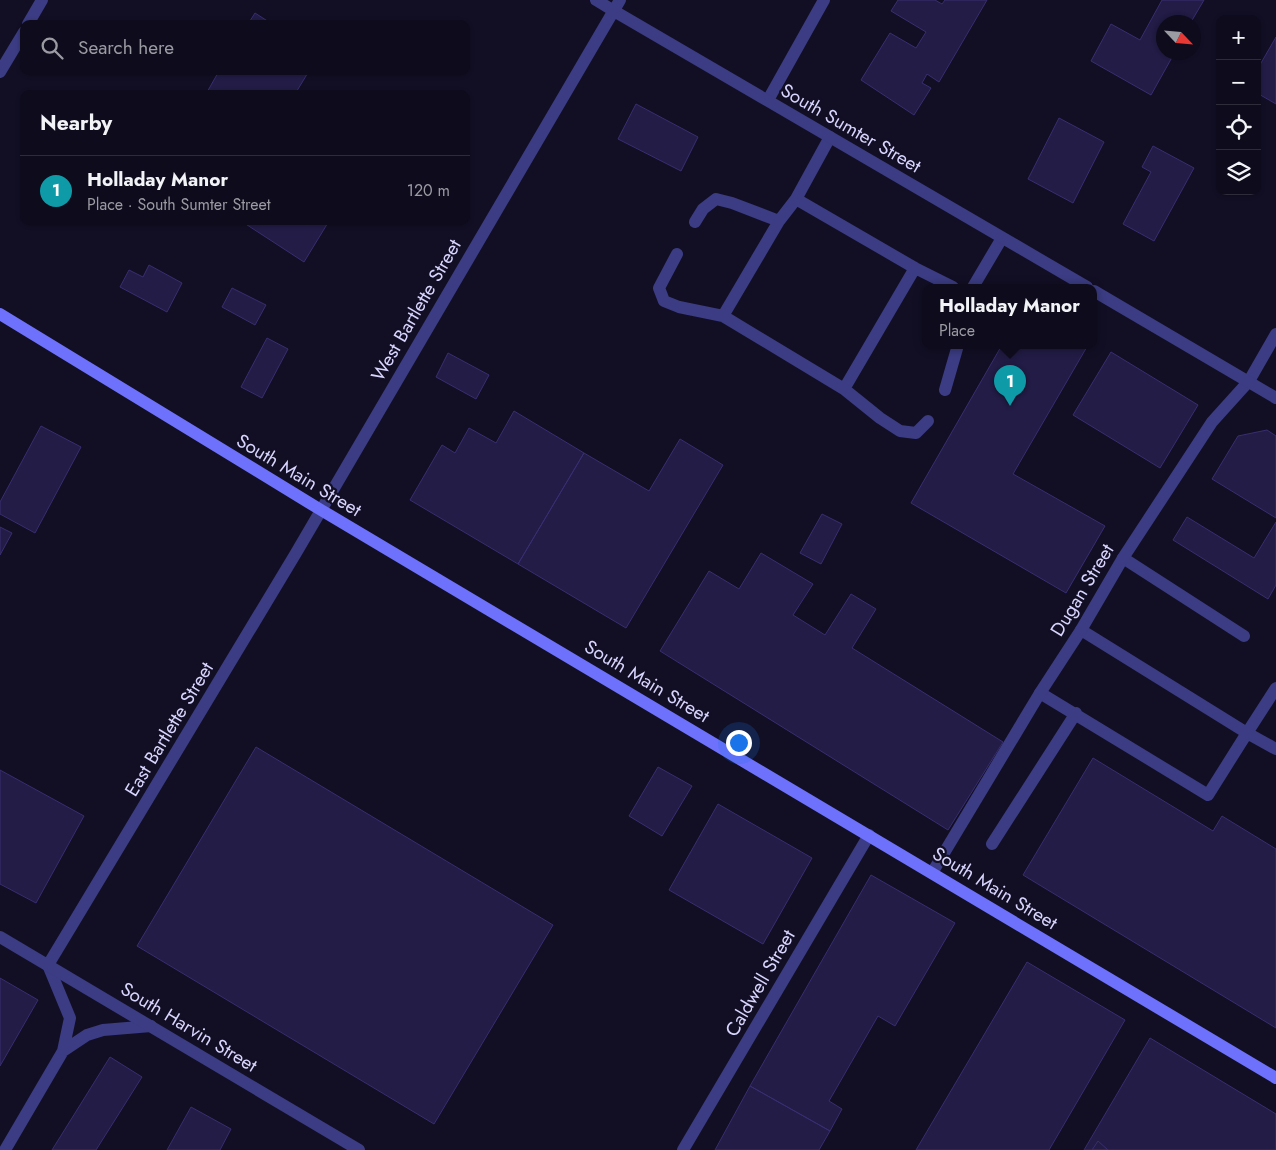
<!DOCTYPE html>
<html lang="en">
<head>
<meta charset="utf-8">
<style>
  :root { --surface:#0e0b1c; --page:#1c1929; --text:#f1f3f6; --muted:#9b9ba3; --line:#2e2b3b; --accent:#05eef9 }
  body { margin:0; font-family:Jost,sans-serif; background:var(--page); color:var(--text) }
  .controls { position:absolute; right:15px; top:15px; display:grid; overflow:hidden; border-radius:10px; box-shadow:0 1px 4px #0004 }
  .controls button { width:45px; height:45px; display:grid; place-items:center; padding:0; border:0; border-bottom:1px solid var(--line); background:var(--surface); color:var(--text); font:25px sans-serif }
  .compass { position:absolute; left:1156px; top:15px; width:45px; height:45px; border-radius:50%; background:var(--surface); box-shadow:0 1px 4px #0004; rotate:116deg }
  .you { position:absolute; left:738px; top:742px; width:18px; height:18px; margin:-12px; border:4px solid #fff; border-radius:50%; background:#1a73e8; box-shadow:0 0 0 8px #1a73e833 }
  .badge { display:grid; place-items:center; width:32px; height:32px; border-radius:50%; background:var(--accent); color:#fff; font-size:16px; font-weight:700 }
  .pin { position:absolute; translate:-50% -41px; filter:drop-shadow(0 1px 2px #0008) }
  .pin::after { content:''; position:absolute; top:26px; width:18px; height:15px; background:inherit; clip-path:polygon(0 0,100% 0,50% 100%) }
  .popup { position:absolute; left:922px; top:284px; width:175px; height:65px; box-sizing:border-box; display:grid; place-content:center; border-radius:10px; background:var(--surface); filter:drop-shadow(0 1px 4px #0005); font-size:16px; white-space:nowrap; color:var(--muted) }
  .popup b { font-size:19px; color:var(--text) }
  .popup::after { content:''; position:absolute; left:50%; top:100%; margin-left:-10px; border:10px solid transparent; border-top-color:var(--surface) }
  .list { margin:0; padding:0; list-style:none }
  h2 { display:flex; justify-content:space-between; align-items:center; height:65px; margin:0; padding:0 20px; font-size:21px }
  h2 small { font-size:16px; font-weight:400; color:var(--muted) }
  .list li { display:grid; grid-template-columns:32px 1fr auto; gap:15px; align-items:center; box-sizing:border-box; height:70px; padding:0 20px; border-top:1px solid var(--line) }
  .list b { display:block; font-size:19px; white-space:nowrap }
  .list p { margin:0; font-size:16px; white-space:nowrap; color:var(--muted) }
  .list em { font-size:16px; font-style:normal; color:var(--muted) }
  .icon { flex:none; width:28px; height:28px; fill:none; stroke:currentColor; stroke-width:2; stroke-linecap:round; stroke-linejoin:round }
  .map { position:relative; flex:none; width:1276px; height:1150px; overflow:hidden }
  .search { position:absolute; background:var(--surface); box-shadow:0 1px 4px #0004; left:20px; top:20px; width:450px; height:55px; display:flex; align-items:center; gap:12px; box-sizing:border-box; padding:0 18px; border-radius:10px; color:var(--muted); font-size:19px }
  .panel { position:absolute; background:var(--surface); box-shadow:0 1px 4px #0004; left:20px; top:90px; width:450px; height:135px; border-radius:10px }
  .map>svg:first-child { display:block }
  .building { fill:#221c46; stroke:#382e71 }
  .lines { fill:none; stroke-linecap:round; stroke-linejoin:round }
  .service { stroke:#3b3c83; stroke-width:12 }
  .minor { stroke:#3b3c83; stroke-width:12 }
  .tertiary { stroke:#3b3c83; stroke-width:12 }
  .secondary { stroke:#6d71fc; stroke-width:12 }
  .labels { text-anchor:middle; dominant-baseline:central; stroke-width:4.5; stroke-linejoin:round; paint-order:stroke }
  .street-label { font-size:19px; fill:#d7d4fe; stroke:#120f25 }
</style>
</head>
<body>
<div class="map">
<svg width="1276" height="1150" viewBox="0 0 1276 1150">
  <rect width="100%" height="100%" fill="#120f25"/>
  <path class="building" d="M898 0H935L942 4 945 0H987L939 82 927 74 922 83 931 88 914 115 861 80 890 33 916 48 926 32 891 11Z
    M1162 0H1204L1191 22H1164V52H1175L1151 95 1091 61 1111 24 1140 40Z
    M255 13 269 22 268 24H248Z
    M1276 37V104L1257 93V70Z
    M219 71H309L295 94H206Z
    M636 104 698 137 681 171 618 139Z
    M1059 118 1104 142 1073 203 1028 179Z
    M1153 146 1194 168 1154 241 1123 224 1151 172 1142 167Z
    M241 221H329L304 262Z
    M149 265 182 283 167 312 120 287 129 270 143 277Z
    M232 288 266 305 255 325 222 307Z
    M267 338 288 349 262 398 241 387Z
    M1002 345H1088L1013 474 1105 526 1066 593 911 503Z
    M1111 352 1198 405 1160 468 1073 415Z
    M448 353 489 375 476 399 436 377Z
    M514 411 584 453 518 564 410 500 442 445 455 453 469 428 496 443Z
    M41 426 81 447 35 533 0 514V502Z
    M1267 430 1276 436V518L1212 479 1238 436Z
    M680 439 723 465 626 628 518 564 584 453 649 491Z
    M822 514 842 524 821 564 800 553Z
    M1187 517 1254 558 1276 522V585L1268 599 1173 540Z
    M0 527 12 533 0 555Z
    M761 553 813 584 793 615 825 635 851 594 876 609 852 648 1003 742 948 830 660 651 709 571 739 589Z
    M256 747 553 925 434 1124 137 946Z
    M1093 758 1213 831 1222 816 1276 849V1028L1023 875Z
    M658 767 692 786 662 836 629 816Z
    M0 770 84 816 36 903 0 884Z
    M718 804 812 858 763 944 669 890Z
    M871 875 955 923 895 1026 878 1016 829 1101 842 1109 830 1131 750 1086Z
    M1027 962 1125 1020 1049 1150H916Z
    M0 978 38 1000 0 1066Z
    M1150 1038 1276 1114V1150H1084Z
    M110 1057 142 1077 96 1150H52Z
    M750 1086 830 1131 819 1150H715Z
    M191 1107 231 1129 220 1150H167Z
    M1098 1141 1108 1150H1092Z"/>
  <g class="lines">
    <path class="service" d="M768 100 824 0
      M830 137 796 199 915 268 953 287
      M796 199 779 221 723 316 844 389 880 418 900 431 916 433 928 421
      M695 222 703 209 716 199 732 203 779 221
      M677 254 659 288 664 301 679 307 723 316
      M973 287 1002 238
      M844 389 915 268
      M945 390 958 345
      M1123 558 1244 636
      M1276 688 1247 733 1276 749
      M1040 693 1208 795 1247 733 1081 630
      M992 844 1076 713
      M63 1051 87 1035 103 1030 151 1026
      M5 1150 63 1051 70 1018 48 965"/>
    <path class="minor" d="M596 0 614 11
      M932 873 1040 693 1081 630 1123 558 1212 422 1249 381 1276 334
      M683 1150 869 835"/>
    <path class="tertiary" d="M614 11 1087 287
      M28 24 42 0
      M0 72 24 32
      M1094 291 1276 398
      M0 937 359 1150
      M48 965 296 553 620 0"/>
    <path class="secondary" d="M0 314 321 510 1276 1078"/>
  </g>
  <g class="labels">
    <g class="street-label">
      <text transform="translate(851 128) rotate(30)">South Sumter Street</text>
      <text transform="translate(416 310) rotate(-60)">West Bartlette Street</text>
      <text transform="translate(299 475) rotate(31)">South Main Street</text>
      <text transform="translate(1082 590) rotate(-59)">Dugan Street</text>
      <text transform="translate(647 681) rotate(31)">South Main Street</text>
      <text transform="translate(169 729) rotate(-59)">East Bartlette Street</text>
      <text transform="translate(995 888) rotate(31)">South Main Street</text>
      <text transform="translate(760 983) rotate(-60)">Caldwell Street</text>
      <text transform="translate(189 1027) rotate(31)">South Harvin Street</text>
    </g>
  </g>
</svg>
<div class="controls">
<button>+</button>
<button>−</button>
<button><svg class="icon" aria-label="locate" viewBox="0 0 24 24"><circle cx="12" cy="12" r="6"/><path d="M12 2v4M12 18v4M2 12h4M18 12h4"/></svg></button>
<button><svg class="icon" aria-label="layers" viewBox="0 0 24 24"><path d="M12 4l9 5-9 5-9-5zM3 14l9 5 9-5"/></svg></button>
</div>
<svg class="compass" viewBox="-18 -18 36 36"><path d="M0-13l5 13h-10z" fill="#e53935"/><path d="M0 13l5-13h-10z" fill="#9b9ba3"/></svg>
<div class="you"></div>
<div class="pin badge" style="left:1010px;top:406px;background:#0f9aa8">1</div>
<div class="popup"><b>Holladay Manor</b>Place</div>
<div class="search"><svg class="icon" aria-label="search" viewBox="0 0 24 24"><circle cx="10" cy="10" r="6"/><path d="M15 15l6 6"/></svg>Search here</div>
<section class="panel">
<h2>Nearby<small></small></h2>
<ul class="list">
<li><span class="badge" style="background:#0f9aa8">1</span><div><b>Holladay Manor</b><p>Place · South Sumter Street</p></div><em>120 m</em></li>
</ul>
</section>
</div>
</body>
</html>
